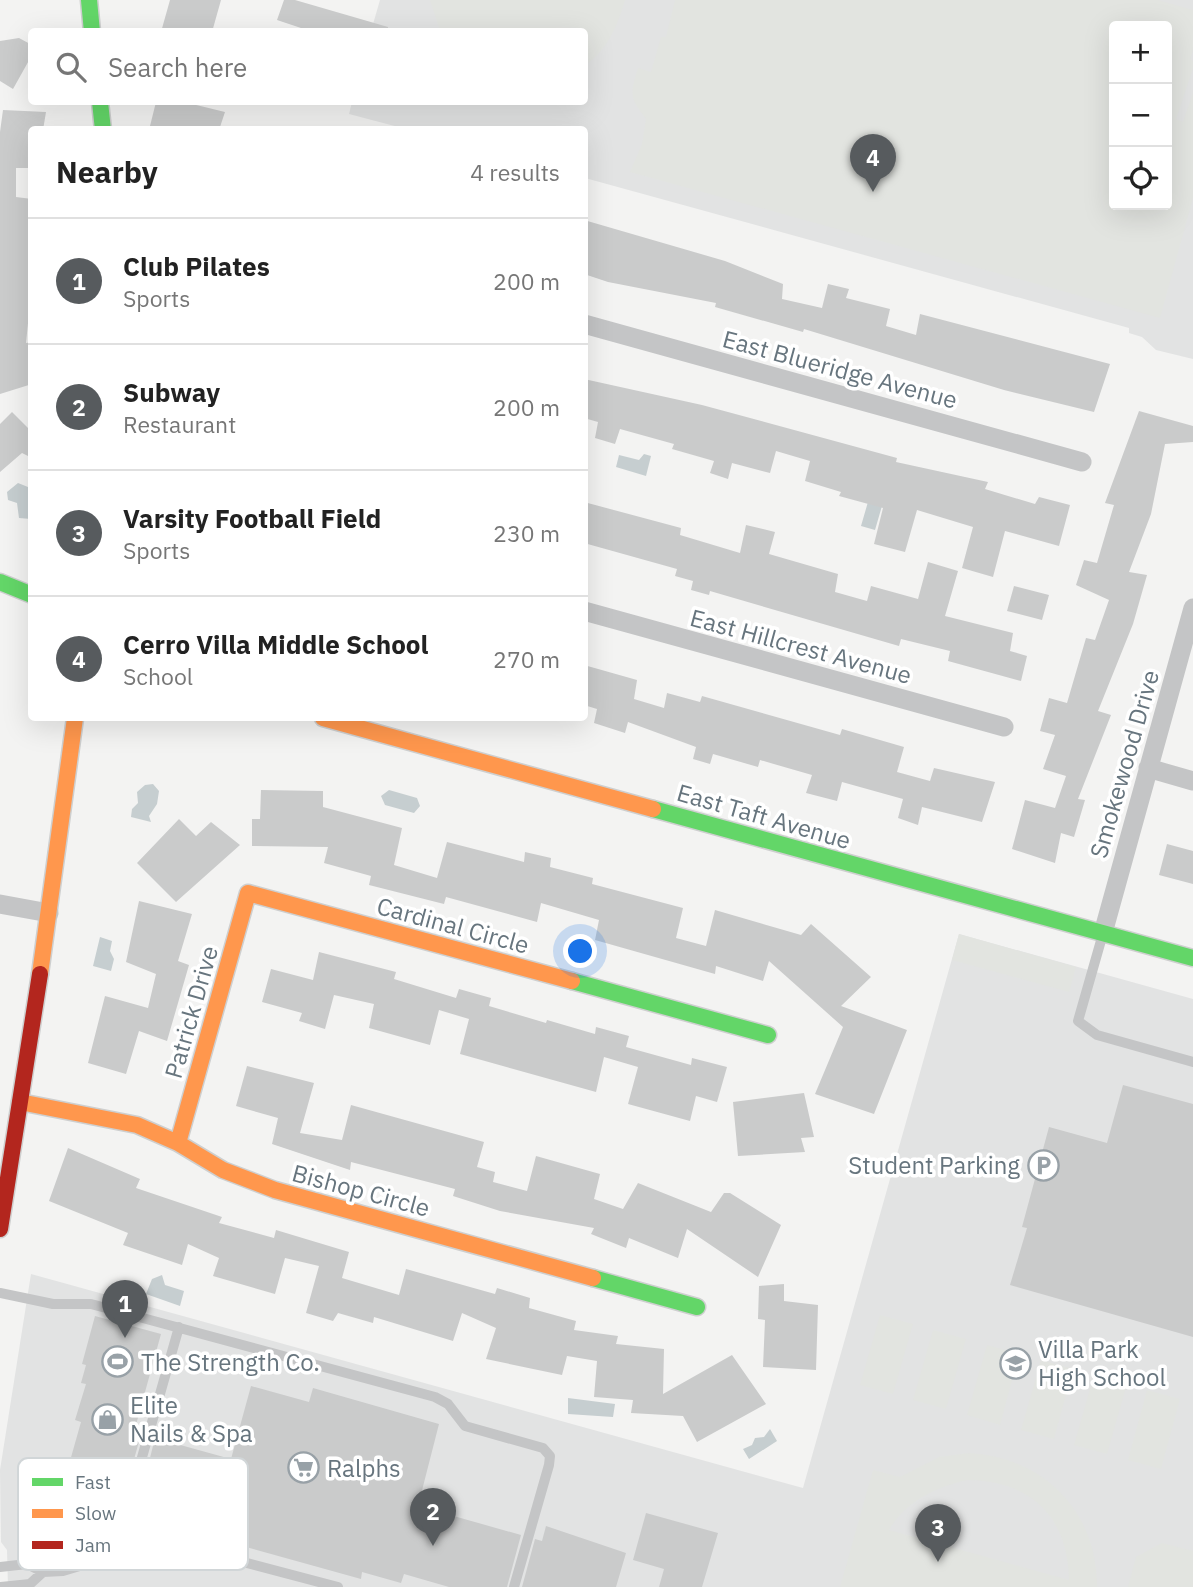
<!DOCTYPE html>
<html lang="en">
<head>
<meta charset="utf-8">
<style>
  :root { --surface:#fff; --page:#f6f6f6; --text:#222; --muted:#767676; --line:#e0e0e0; --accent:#575b5e }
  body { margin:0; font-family:"IBM Plex Sans",sans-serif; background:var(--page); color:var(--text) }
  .controls { position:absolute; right:21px; top:21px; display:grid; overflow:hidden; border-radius:7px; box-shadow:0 7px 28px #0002 }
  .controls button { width:63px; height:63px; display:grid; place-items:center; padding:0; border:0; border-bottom:2px solid var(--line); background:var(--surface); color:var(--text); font:35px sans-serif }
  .you { position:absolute; left:581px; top:952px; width:24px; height:24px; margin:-18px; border:5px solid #fff; border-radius:50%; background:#1a73e8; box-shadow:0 0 0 10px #1a73e833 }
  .badge { display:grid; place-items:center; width:46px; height:46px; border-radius:50%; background:var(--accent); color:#fff; font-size:23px; font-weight:700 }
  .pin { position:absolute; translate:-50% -58px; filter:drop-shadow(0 2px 4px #0008) }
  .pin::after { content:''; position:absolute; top:37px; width:24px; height:21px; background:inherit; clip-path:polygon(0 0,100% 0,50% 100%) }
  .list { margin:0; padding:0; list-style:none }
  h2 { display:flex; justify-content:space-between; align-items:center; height:91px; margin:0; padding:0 28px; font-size:30px }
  h2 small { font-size:23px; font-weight:400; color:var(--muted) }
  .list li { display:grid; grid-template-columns:46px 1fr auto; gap:21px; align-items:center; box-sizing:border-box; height:126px; padding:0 28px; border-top:2px solid var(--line) }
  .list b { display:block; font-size:26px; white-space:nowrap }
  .list p { margin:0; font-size:23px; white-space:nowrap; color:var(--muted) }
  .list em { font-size:23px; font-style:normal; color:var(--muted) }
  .icon { flex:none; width:38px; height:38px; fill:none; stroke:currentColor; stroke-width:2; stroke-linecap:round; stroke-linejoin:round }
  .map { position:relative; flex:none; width:1193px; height:1587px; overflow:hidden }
  .search { position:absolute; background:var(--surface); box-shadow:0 7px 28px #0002; left:28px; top:28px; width:560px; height:77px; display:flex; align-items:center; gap:18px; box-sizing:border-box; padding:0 24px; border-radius:7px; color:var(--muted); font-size:26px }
  .panel { position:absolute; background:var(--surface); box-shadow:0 7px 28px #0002; left:28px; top:126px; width:560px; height:595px; border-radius:7px }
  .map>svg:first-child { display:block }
  .built { fill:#e2e3e3; fill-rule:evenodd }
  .green { fill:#e2e4e0; fill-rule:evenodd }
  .water { fill:#c6ced0 }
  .building { fill:#cacbcb }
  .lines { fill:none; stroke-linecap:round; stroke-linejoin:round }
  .fast-casing { stroke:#cecfcf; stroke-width:19 }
  .slow-casing { stroke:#cecfcf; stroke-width:19 }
  .jam-casing { stroke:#cecfcf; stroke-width:19 }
  .lane { stroke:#c4c5c6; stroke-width:10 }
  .street { stroke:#c4c5c6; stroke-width:19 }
  .fast { stroke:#63d668; stroke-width:16 }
  .slow { stroke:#ff974d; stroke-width:16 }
  .jam { stroke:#b3261e; stroke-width:16 }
  .labels { text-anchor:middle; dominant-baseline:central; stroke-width:7; stroke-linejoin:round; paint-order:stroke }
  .street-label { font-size:24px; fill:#67757e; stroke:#fff }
  .poi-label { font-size:24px; fill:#67757e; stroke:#fff; text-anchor:start }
  .key { fill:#fff; stroke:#d1d6d8; stroke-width:2 }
  .key-label { font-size:19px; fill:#67757e }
</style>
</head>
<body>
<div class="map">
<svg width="1193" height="1587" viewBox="0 0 1193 1587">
  <rect width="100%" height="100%" fill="#f3f3f2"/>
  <path class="built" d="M380 0H1193V359L1156 350 1142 337 1129 333V328L585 178 584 130 406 129 349 114 352 102H584V32L371 31ZM1114 26H1167V205H1114Z
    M959 934 1193 999V1587H8L7 1550 1 1542 0 1470 31 1274 803 1488Z"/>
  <path class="green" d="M430 0H625C618 25 607 51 585 65L584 32 440 31Z
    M675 0H1158L1193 10V50L1190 59 1193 61V68L1176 119 1183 122 1193 93V198L1160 318 630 172 642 144 646 119C629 96 630 95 638 68L651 72 661 37H666ZM1114 26H1167V205H1114Z
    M959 934 1076 967 1069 992 952 960Z
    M880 1315 913 1324 893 1394 860 1385Z
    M933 1330 966 1339 946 1409 913 1400Z
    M987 1345 1019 1354 1000 1425 967 1415Z
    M1041 1360 1073 1369 1054 1439 1021 1430Z
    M1094 1375 1127 1384 1107 1454 1074 1445Z
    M1147 1390 1180 1399 1161 1469 1128 1460Z
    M968 1453C1044 1457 1097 1511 1097 1587H840L873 1470 900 1477 939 1457ZM968 1480C1031 1481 1068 1517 1069 1580L889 1530C906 1501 936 1487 968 1480Z
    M1162 1543 1193 1551V1587H1128L1136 1557Z"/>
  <path class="water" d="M644 454 651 456 646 476 616 467 619 455 639 460Z
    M18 483 28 487 31 519 19 518 17 503 8 500 7 492Z
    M870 495 884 499 875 530 861 526Z
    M153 784 159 791 157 804 149 816 151 822 131 817 132 809 138 803 137 792 145 785Z
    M389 790 417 798 420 806 414 813 385 805 381 796Z
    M100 937 112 941 110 951 114 959 111 971 93 966Z
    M162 1275 165 1285 184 1291 180 1306 146 1294 152 1279Z
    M568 1398 615 1404 613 1417 568 1414Z
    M770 1429 777 1441 749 1459 743 1449 752 1445 755 1438 764 1437Z"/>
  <path class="building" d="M170 0H221L212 32H161Z
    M284 0H295L388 27V32H313L277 20Z
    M19 38 32 45V55L13 89 0 81V41Z
    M156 102H184L225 112 219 130H149Z
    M3 110 46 112 43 130H32V168H16V197L32 199V284L26 343 32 342V384L0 394V132Z
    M584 220 725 261 783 284 782 299 822 308 828 284 849 289 846 298 890 309 886 326 916 335 920 314 1110 364 1094 412 1004 390 804 329 803 332 715 307 716 303 608 282 584 274Z
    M584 379 702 405 897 458 896 462 988 482 985 489 1035 504 1039 497 1070 505 1059 546 1005 531 993 577 962 568 973 527 917 510 905 552 874 544 883 508 839 496 841 492 805 481 810 461 776 451 770 473 732 463 728 479 710 473 714 461 672 449 674 444 620 429 615 444 595 438 598 422 584 418Z
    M1139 411 1193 426V442L1165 444 1151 514 1129 572 1147 575 1133 624 1098 711 1111 715 1078 799 1085 800 1074 837 1061 833 1055 863 1012 849 1025 800 1055 808 1066 776 1043 769 1055 735 1040 731 1049 698 1067 703 1086 638 1095 640 1109 600 1076 585 1084 560 1097 563 1114 505 1105 503Z
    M12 412 32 432V458L22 453 0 472V424Z
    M584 502 681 528 680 535 740 553 746 525 775 532 769 554 838 574 835 592 867 601 871 586 918 599 928 562 958 571 945 616 1013 633 1010 651 1027 656 1021 681 948 661 950 651 901 639 899 646 710 591 709 595 691 590 693 581 675 576 677 569 584 543Z
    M1014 586 1049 595 1042 620 1007 611Z
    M584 665 637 680 634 699 664 708 667 693 700 702 702 696 840 735 842 729 904 747 897 772 930 781 934 768 995 782 982 822 922 807 918 825 898 818 903 799 842 782 837 801 806 793 812 775 760 760 758 767 713 754 710 764 693 759 696 747 628 722 625 733 594 723 597 709 584 705Z
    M261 790 323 791V807L402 828 394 865 437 878 447 842 524 862 525 852 551 858 550 867 593 878 592 884 683 908 676 938 706 946 715 910 801 935 811 924 871 977 841 1006 907 1030 874 1114 815 1094 843 1027 769 961 763 981 716 966 715 974 595 940 599 920 541 903 537 922 446 897 444 904 369 885 371 876 324 863 328 847 252 846V819H260Z
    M179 819 196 836 211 822 240 845 176 902 137 863Z
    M1167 844 1193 851V884L1159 875Z
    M139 901 192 914 178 961 189 965 167 1041 139 1031 126 1074 88 1063 105 996 148 1008 156 974 126 962Z
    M319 952 396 972 394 979 456 998 459 989 491 998 489 1006 546 1023 547 1020 595 1034 596 1027 629 1036 626 1047 691 1065 692 1058 727 1067 717 1102 696 1096 690 1121 628 1104 638 1067 604 1057 596 1092 460 1054 469 1019 439 1010 430 1045 369 1028 374 1004 334 995 325 1029 299 1021 302 1013 262 1002 271 969 313 980Z
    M247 1066 314 1083 300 1133 342 1140 351 1105 484 1142 477 1167 495 1172 493 1182 527 1191 536 1156 600 1174 594 1199 623 1209 638 1183 711 1212 724 1193H730L781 1225 758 1277 687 1229 678 1258 629 1238 626 1248 591 1234 594 1228 500 1211 453 1196 455 1189 351 1162 350 1170 272 1144 278 1118 236 1106Z
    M1123 1085 1193 1104V1337L1010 1285 1027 1228 1022 1227 1049 1127 1107 1143Z
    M804 1093 814 1137 801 1138 805 1152 738 1156 733 1102Z
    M68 1148 140 1179 136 1188 222 1217 219 1223 274 1238 276 1230 349 1252 342 1278 399 1295 406 1269 495 1294 497 1288 530 1298 529 1308 576 1321 574 1330 618 1336 616 1344 664 1349 663 1394 732 1355 766 1404 697 1442 683 1416 631 1413 633 1400 594 1397 597 1361 567 1356 562 1375 486 1359 496 1328 462 1313 453 1341 374 1317 373 1323 338 1313 333 1321 306 1313 319 1266 285 1258 275 1294 213 1276 219 1258 188 1244 182 1265 123 1245 128 1233 49 1201Z
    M784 1284V1301L818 1305 816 1370 763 1367 765 1320 758 1319 759 1286Z
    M95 1316 161 1334 134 1432 141 1434 127 1485 68 1468 81 1422 75 1420 86 1384 81 1383 86 1365 82 1364Z
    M251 1386 309 1402 313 1388 439 1424 418 1506 521 1535 507 1587H449L404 1574 401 1583 362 1572 361 1579 199 1534 205 1512 141 1494 155 1438 231 1459Z
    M646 1513 718 1533 702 1587H659L664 1569 633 1560Z
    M546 1526 626 1553 616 1587H522L535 1539 542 1541Z"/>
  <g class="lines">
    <defs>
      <path id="fast" d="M89 0 92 32
        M100 102 103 130
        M0 582 32 595
        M653 809 1193 958
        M572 981 768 1035
        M593 1278 697 1307"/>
      <path id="slow" d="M323 718 653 809
        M40 974 75 718
        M20 1102 137 1125 178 1143 223 1170 275 1190 593 1278
        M178 1143 248 893 572 981"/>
      <path id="jam" d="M0 1229 40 974"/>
    </defs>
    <use href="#fast" class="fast-casing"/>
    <use href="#slow" class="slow-casing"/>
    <use href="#jam" class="jam-casing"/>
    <path class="lane" d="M1102 937 1078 1021 1097 1035 1193 1062
      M0 1293 53 1304H91L435 1397 448 1404 465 1426 543 1448 550 1456 549 1465 514 1587
      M114 1556 179 1327
      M0 1567 27 1564 43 1572 63 1571 163 1541 338 1587
      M1 1587 30 1584 43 1572"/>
    <path class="street" d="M584 324 1082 462
      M584 611 1004 727
      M1148 768 1193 781
      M0 904 49 913
      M1103 933 1193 608"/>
    <use href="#fast" class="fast"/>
    <use href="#slow" class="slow"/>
    <use href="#jam" class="jam"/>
  </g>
  <defs>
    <symbol id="parking-ring" viewBox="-11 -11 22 22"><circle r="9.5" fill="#fff" stroke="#98a1a7" stroke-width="1.5"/><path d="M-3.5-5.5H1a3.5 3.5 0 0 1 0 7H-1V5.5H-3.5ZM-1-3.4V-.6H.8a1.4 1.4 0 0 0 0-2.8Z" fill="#98a1a7"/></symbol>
    <symbol id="stadium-ring" viewBox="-11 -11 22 22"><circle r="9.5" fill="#fff" stroke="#98a1a7" stroke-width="1.5"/><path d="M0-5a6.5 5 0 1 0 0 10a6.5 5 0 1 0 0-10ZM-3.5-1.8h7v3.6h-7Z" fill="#98a1a7"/></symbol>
    <symbol id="school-ring" viewBox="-11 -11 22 22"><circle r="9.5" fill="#fff" stroke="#98a1a7" stroke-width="1.5"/><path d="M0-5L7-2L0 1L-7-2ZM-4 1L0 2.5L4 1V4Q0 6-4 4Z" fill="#98a1a7"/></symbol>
    <symbol id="shop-ring" viewBox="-11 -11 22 22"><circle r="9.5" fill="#fff" stroke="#98a1a7" stroke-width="1.5"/><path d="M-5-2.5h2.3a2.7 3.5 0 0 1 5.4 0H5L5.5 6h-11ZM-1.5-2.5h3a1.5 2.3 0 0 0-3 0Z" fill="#98a1a7"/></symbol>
    <symbol id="supermarket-ring" viewBox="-11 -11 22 22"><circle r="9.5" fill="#fff" stroke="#98a1a7" stroke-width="1.5"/><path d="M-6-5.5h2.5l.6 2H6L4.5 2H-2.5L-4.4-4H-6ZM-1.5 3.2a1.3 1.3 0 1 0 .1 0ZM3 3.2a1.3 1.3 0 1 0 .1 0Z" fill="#98a1a7"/></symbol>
  </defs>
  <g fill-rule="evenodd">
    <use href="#parking-ring" x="1026" y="1148" width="35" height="35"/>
    <use href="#stadium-ring" x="100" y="1344" width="35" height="35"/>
    <use href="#school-ring" x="998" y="1346" width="35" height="35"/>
    <use href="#shop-ring" x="90" y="1402" width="35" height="35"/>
    <use href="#supermarket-ring" x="286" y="1450" width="35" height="35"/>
  </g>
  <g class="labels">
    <g class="street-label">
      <text transform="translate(840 369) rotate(15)">East Blueridge Avenue</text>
      <text transform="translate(801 646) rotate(15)">East Hillcrest Avenue</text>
      <text transform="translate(1124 764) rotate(-74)">Smokewood Drive</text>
      <text transform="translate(764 816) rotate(16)">East Taft Avenue</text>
      <text transform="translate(453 925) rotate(15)">Cardinal Circle</text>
      <text transform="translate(191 1012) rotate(-74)">Patrick Drive</text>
      <text transform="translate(361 1190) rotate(15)">Bishop Circle</text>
    </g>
    <g class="poi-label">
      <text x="1020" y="1165" text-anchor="end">Student Parking</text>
      <text x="1038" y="1349">Villa Park<tspan x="1038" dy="28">High School</tspan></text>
      <text x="141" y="1362">The Strength Co.</text>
      <text x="130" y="1405">Elite<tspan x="130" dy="28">Nails &amp; Spa</tspan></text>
      <text x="327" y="1468">Ralphs</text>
    </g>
  </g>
  <rect x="18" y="1458" width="230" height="112" rx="10" class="key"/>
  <rect x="32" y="1478" width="31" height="8" fill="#63d668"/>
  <rect x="32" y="1509" width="31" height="9" fill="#ff974d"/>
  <rect x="32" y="1541" width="31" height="8" fill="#b3261e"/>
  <g class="key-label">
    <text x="75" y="1489">Fast</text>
    <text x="75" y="1520">Slow</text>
    <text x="75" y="1552">Jam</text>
  </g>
</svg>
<div class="controls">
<button>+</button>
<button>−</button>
<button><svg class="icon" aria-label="locate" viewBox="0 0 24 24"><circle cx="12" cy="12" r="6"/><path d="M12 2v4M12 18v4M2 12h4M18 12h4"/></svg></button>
</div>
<div class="you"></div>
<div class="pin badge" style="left:125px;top:1338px">1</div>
<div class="pin badge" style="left:433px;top:1546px">2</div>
<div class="pin badge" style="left:938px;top:1562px">3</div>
<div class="pin badge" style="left:873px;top:192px">4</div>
<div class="search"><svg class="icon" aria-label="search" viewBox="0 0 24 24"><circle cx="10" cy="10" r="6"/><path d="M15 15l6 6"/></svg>Search here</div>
<section class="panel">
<h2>Nearby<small>4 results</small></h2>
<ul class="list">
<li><span class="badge">1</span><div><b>Club Pilates</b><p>Sports</p></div><em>200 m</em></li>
<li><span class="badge">2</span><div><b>Subway</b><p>Restaurant</p></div><em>200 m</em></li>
<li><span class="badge">3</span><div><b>Varsity Football Field</b><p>Sports</p></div><em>230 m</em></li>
<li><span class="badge">4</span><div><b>Cerro Villa Middle School</b><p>School</p></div><em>270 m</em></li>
</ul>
</section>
</div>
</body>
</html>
